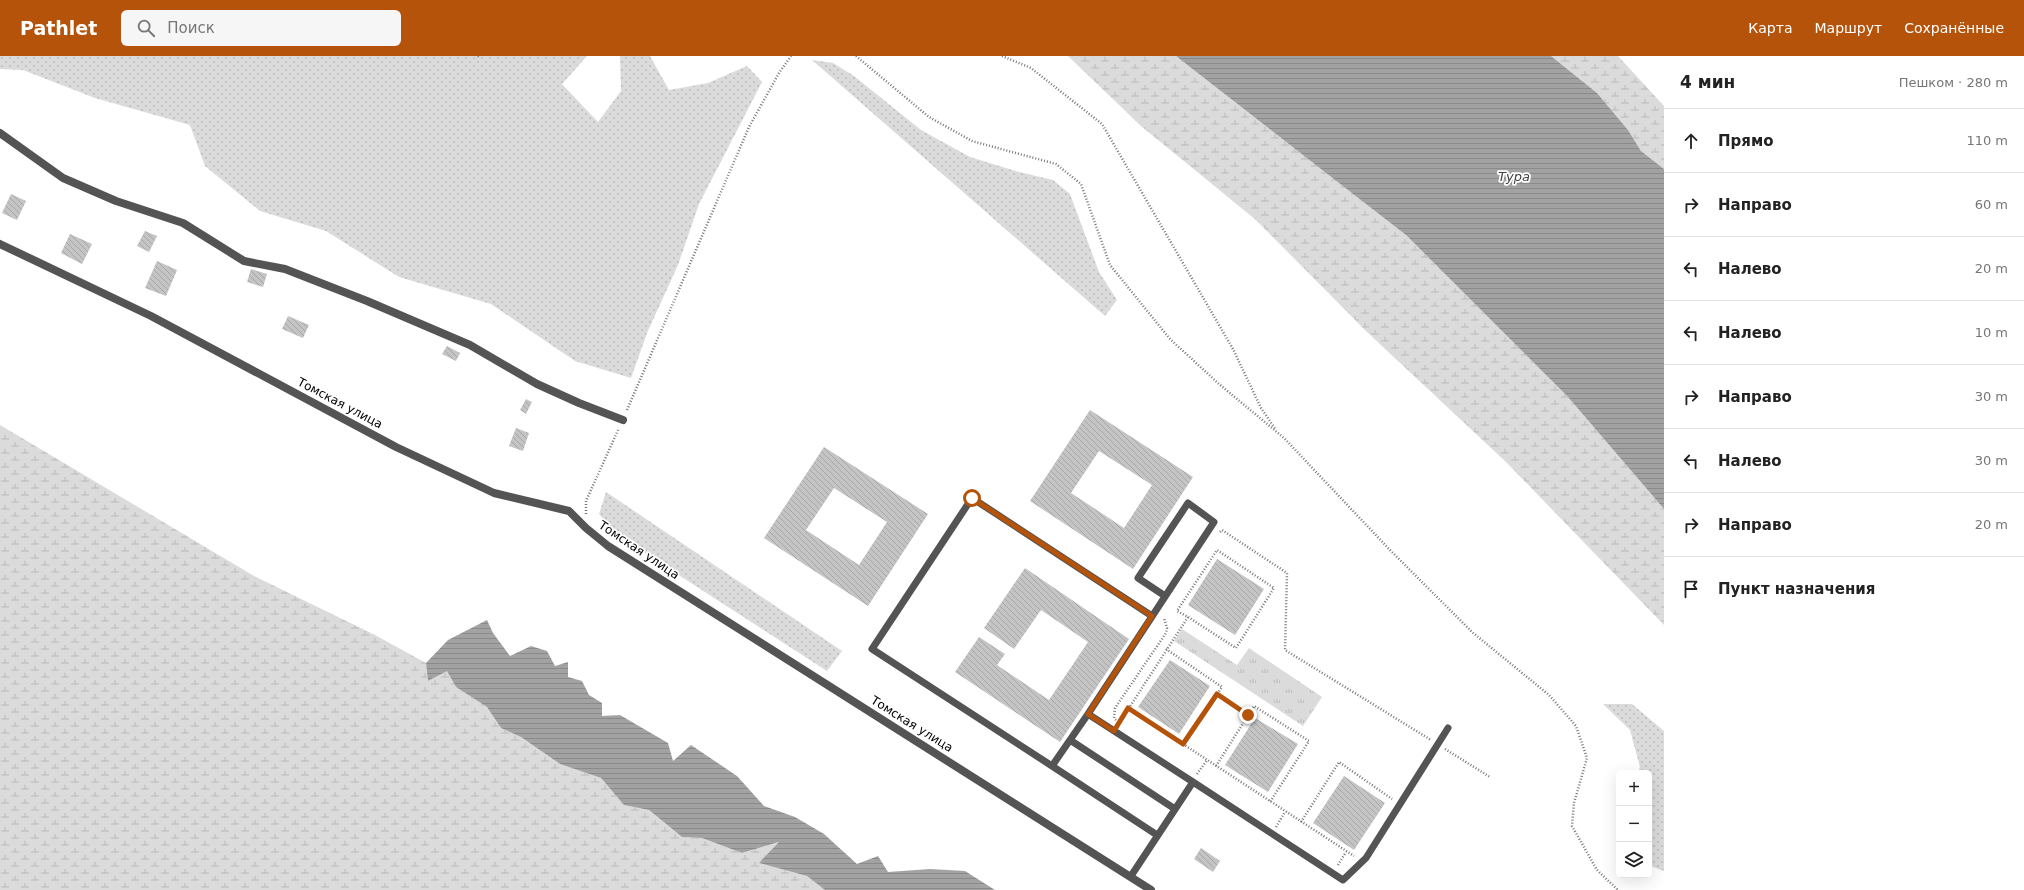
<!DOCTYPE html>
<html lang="ru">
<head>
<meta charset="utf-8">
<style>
  :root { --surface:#fff; --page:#f6f6f6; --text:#222; --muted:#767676; --line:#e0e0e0; --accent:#b45309 }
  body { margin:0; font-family:"DejaVu Sans",sans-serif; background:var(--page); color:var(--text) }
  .controls { position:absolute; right:12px; bottom:12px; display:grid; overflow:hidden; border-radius:6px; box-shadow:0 4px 16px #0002 }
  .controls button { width:36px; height:36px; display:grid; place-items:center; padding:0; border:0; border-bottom:1px solid var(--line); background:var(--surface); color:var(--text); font:20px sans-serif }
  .stop { position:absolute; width:12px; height:12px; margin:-9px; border:3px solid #b45309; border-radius:50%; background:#fff }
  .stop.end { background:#b45309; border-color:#fff; box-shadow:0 1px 4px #0008 }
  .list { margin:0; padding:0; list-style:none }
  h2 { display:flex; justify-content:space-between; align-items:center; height:52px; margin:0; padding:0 16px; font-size:17px }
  h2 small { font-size:13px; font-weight:400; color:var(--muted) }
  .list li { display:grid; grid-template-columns:26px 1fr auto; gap:12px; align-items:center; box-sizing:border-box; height:64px; padding:0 16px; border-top:1px solid var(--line) }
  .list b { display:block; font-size:15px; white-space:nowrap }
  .list em { font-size:13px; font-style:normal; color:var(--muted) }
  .icon { flex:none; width:22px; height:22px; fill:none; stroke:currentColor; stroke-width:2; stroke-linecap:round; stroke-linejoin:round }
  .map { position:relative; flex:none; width:1664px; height:834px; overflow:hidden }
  header { display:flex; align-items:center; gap:24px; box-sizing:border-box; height:56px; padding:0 20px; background:var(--accent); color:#fff }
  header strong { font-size:19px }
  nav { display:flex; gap:22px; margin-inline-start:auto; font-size:14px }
  .search { width:280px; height:36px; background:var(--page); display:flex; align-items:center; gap:10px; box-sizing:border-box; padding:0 14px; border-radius:6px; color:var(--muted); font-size:15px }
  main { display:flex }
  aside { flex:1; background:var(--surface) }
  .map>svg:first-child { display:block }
  .grass { fill:url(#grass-dots) }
  .wetland { fill:url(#wetland-marsh) }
  .park { fill:url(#park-tufts) }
  .water { fill:url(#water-rules) }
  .building { fill:url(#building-back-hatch); fill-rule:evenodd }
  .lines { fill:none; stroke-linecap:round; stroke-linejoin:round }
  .path { stroke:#767676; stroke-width:2.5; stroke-dasharray:1 2; stroke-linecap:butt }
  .service { stroke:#545454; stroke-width:7 }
  .minor { stroke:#545454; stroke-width:8 }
  .route { stroke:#b45309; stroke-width:5 }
  .labels { text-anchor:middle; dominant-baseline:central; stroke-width:3.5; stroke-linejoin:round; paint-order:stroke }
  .street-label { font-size:12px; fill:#000; stroke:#fff }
  .water-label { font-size:13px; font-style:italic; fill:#434343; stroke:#fff }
</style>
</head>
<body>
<header>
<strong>Pathlet</strong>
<div class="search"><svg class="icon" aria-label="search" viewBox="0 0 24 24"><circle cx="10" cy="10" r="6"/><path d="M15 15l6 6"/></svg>Поиск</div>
<nav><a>Карта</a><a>Маршрут</a><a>Сохранённые</a></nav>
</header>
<main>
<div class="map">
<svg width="1664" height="834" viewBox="0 0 1664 834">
  <defs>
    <pattern id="grass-dots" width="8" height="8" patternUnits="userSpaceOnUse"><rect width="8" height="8" fill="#dbdbdb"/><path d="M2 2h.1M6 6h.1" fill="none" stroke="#bababa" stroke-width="1.8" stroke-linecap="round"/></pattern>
    <pattern id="wetland-marsh" width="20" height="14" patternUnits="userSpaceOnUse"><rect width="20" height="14" fill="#dbdbdb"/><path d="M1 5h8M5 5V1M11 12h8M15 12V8" fill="none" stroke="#bababa"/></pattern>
    <pattern id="park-tufts" width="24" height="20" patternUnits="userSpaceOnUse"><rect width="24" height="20" fill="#dbdbdb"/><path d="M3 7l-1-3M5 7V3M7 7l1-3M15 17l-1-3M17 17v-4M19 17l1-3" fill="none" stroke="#bababa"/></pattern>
    <pattern id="water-rules" width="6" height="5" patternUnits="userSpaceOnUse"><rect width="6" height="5" fill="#a2a2a2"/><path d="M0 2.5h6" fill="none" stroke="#8a8a8a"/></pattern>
    <pattern id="building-back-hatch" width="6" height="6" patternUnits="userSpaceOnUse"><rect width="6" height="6" fill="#c4c4c4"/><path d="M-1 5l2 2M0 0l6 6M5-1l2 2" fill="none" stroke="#a7a7a7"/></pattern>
  </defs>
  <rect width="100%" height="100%" fill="#fff"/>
  <path class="grass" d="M0 0H587L562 28 598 66 621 35 620 0H650L669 34 708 27 747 10 762 26 699 148 678 209 647 277 631 322 575 305 491 248 399 221 326 175 260 155 205 110 190 69 95 42 23 14 0 13Z
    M812 4 833 7 854 20 921 74 970 101 1019 116 1053 124 1070 138 1099 216 1117 244 1105 260Z
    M606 436 842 595 827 615 617 479 599 458Z
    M1603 648H1632L1664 675V815L1653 811 1649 808V717H1638L1640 711 1630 674Z"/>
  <path class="wetland" d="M1068 0H1176L1248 54 1406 179 1568 341 1664 453V569L1506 406 1367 276 1256 164 1141 70Z
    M1551 0H1618L1664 50V113L1641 95 1628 74 1597 37Z
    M0 369 254 520 375 579 426 607 428 625 447 614 456 631 487 651 501 672 521 681 560 708 601 722 624 749 649 754 682 781 702 782 742 797 780 786 759 807 807 820 825 834H0Z"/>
  <path class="park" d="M1182 573 1237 609 1249 592 1322 641 1303 670 1174 585Z"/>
  <path class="water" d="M1176 0H1551L1597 37 1628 74 1641 95 1664 113V453L1568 341 1406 179Z
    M487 564 493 577 510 600 531 590 547 595 555 610 568 606V621L582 625 589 639 602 647V660L620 659 668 687 673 705 691 689 737 720 764 750 795 761 824 778 857 808 878 800 888 816 930 813 965 815 995 834H825L807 820 759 807 779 786 742 797 702 782 682 781 649 754 624 749 601 722 560 708 521 681 501 672 487 651 456 631 447 615 428 625 426 607 448 584Z"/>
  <path class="building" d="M11 138 26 145 17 164 2 157Z
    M145 175 157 180 149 196 137 190Z
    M70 178 92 188 82 208 61 197Z
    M157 205 177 214 166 240 145 232Z
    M251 213 267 218 263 231 247 226Z
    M288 260 309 269 303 282 282 273Z
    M447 290 460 297 456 305 442 298Z
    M526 343 532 346 526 358 520 354Z
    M1090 354 1193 421 1133 513 1030 445ZM1099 395 1152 429 1124 472 1071 437Z
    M516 372 529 377 523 395 509 390Z
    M824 391 928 458 868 550 764 482ZM834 432 887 466 859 509 806 474Z
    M1217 503 1264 533 1235 579 1188 549Z
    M1025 512 1129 583 1060 686 955 616 979 581 1005 598 997 609 1049 644 1088 586 1041 554 1014 593 984 572Z
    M1170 604 1210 630 1179 678 1138 651Z
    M1255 662 1298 688 1268 736 1225 709Z
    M1344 720 1385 747 1354 794 1313 767Z
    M1201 792 1220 805 1213 816 1194 803Z"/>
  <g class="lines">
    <path class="path" d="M478 0 479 1
      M856 0 929 61 972 85 1056 108 1081 128 1110 209 1170 283 1219 328 1284 382 1390 494 1472 576 1549 639 1576 670 1587 702 1574 747 1572 770 1597 814 1618 834
      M1002 0 1031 12 1102 68 1233 293 1261 352 1276 374
      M627 354 749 71 779 17 791 0
      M586 458V445L619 372
      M1220 476 1222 474 1287 517 1285 594 1431 684
      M1166 593 1222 631 1183 688 1129 652 1188 561 1177 555 1217 494 1274 532 1236 592 1188 561
      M1217 638 1249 659
      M1116 664 1114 662 1115 652 1166 577 1167 572 1164 562
      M1119 667 1129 652
      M1183 688 1354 800
      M1445 693 1490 721
      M1216 710 1254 650 1309 685 1270 746
      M1197 718 1207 704
      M1301 766 1339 706 1392 743
      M1276 771 1285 756
      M1338 809 1346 796"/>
    <path class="service" d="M1165 540 1138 522 1188 447 1214 466 1088 658 1193 726
      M1088 658 1052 710 1157 779
      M1070 684 1175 753
      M1052 710 872 593 972 442 1152 560
      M1131 820 1193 726 1343 824 1366 802 1448 672"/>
    <path class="minor" d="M0 77 63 122 116 145 183 167 244 205 285 213 367 245 470 289 537 328 579 347 623 364
      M0 188 151 260 396 391 494 437 569 455 586 472 608 490 1151 834"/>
  </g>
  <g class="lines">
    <path class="route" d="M972 442 1152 560 1088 658 1114 675 1128 652 1183 688 1217 638 1248 659"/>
  </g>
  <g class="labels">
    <g class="street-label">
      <text transform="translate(340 347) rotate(28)">Томская улица</text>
      <text transform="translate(639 494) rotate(34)">Томская улица</text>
      <text transform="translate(912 668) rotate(32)">Томская улица</text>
    </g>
    <g class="water-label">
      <text x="1514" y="120">Тура</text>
    </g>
  </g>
</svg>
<div class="controls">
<button>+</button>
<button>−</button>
<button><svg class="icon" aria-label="layers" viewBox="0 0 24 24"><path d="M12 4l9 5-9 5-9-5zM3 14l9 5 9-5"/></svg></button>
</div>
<div class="stop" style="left:972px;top:442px"></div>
<div class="stop end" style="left:1248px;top:659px"></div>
</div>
<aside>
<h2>4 мин<small>Пешком · 280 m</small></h2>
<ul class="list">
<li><svg class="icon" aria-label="ahead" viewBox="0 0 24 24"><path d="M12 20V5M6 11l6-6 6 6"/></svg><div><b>Прямо</b></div><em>110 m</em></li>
<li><svg class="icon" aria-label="right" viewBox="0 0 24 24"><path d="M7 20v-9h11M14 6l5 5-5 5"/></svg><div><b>Направо</b></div><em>60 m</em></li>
<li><svg class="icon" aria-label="left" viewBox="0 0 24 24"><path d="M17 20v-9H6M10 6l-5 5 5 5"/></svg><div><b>Налево</b></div><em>20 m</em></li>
<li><svg class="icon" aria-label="left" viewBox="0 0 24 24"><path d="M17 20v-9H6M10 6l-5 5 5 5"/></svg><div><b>Налево</b></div><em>10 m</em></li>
<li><svg class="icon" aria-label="right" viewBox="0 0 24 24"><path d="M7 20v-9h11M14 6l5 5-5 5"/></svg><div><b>Направо</b></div><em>30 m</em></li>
<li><svg class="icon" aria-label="left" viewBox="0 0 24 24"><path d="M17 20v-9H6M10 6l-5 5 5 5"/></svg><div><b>Налево</b></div><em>30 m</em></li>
<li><svg class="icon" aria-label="right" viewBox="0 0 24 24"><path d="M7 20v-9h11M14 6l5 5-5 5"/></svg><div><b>Направо</b></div><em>20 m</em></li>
<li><svg class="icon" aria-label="arrive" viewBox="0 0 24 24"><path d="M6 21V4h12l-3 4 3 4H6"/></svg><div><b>Пункт назначения</b></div></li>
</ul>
</aside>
</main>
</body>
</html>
